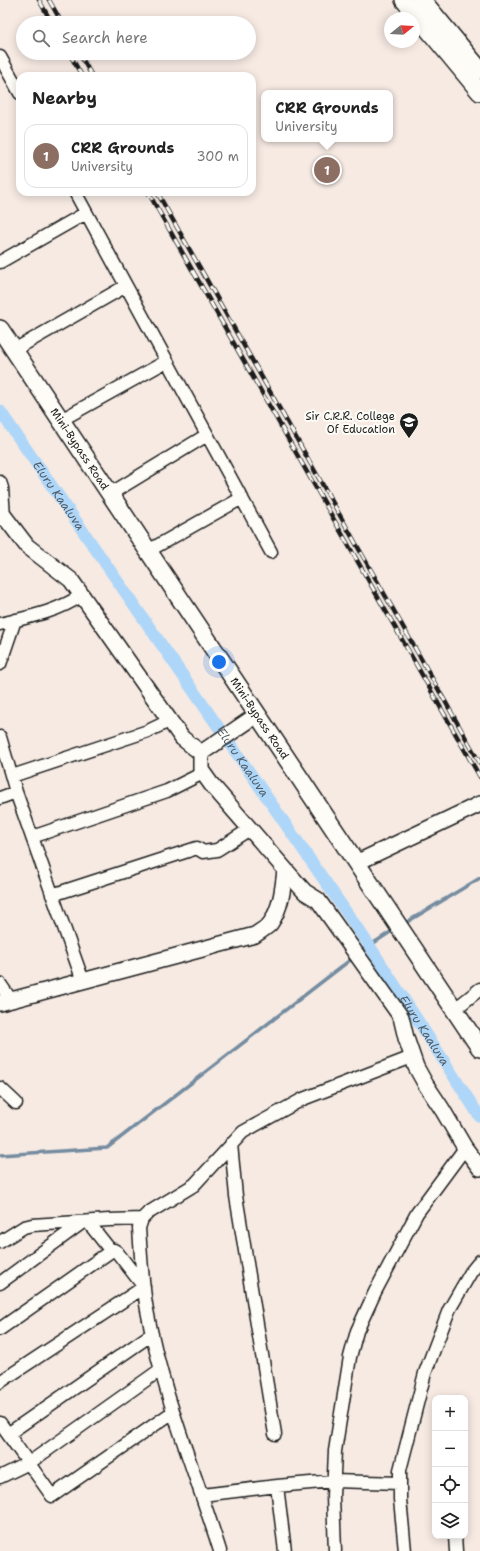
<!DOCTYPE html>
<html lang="en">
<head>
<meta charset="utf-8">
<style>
  :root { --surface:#fff; --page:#f6f6f6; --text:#222; --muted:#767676; --line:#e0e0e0; --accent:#7c3aed }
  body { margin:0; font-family:"Shantell Sans",sans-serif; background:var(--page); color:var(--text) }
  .controls { position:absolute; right:12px; bottom:12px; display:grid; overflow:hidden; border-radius:8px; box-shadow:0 2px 10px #0003 }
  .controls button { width:36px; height:36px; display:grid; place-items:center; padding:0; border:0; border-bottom:1px solid var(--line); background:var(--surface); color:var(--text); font:20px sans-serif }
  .compass { position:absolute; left:384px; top:12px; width:36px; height:36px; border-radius:50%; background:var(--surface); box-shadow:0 2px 10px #0003; rotate:72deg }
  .you { position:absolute; left:219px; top:662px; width:14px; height:14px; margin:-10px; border:3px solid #fff; border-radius:50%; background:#1a73e8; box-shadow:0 0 0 6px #1a73e833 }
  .badge { display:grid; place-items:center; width:26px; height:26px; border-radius:50%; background:var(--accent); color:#fff; font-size:13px; font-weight:700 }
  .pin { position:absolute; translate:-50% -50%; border:2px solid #fff; box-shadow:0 1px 4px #0006 }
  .popup { position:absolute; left:261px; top:90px; width:132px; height:52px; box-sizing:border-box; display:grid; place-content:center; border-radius:8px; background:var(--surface); filter:drop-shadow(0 1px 3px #0005); font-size:13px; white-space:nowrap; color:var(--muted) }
  .popup b { font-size:15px; color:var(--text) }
  .popup::after { content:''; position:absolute; left:50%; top:100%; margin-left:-8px; border:8px solid transparent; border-top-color:var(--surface) }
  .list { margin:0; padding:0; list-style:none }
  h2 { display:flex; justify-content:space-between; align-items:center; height:52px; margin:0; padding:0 16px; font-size:17px }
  h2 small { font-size:13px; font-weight:400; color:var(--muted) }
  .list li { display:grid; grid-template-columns:26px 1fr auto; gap:12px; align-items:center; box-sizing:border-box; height:64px; margin:0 8px 8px; padding:0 8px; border:1px solid var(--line); border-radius:12px }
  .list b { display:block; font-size:15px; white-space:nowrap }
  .list p { margin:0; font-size:13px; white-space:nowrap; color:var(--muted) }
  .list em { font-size:13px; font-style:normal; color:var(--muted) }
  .icon { flex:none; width:22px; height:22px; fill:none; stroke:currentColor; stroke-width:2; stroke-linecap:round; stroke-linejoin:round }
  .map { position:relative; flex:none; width:480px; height:1551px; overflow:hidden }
  .search { position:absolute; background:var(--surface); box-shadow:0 2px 10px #0003; left:16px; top:16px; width:240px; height:44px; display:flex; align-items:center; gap:10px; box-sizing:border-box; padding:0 14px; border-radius:22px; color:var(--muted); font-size:15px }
  .panel { position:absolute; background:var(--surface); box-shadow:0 2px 10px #0003; left:16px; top:72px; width:240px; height:124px; border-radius:12px }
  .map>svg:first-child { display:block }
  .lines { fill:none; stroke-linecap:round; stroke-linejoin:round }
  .stream { stroke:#748ca0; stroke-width:3.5 }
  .canal { stroke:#aed6f8; stroke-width:12 }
  .minor-casing { stroke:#1c1c1c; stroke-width:15 }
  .tertiary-casing { stroke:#1c1c1c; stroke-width:18 }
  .secondary-casing { stroke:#1c1c1c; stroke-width:20 }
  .minor { stroke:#fdfcf7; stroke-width:12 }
  .tertiary { stroke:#fdfcf7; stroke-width:15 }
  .secondary { stroke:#fdfcf7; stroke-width:17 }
  .rail-casing { stroke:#1c1c1c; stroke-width:4.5 }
  .rail { stroke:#fdfcf7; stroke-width:3; stroke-dasharray:9; stroke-linecap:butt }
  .labels { text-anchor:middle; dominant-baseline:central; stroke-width:4; stroke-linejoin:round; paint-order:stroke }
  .poi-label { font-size:11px; fill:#1c1c1c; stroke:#fdfcf7; text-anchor:end }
  .street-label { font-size:11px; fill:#1c1c1c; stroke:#fdfcf7 }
  .water-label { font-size:12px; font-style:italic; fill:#4f5d69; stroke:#fdfcf7 }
</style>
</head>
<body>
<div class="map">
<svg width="480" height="1551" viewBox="0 0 480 1551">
  <rect width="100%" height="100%" fill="#f6eae3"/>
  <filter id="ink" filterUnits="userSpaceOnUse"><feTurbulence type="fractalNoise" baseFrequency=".025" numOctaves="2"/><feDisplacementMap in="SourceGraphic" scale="8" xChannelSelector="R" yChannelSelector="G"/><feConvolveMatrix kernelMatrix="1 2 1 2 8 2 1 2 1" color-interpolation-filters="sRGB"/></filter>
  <g filter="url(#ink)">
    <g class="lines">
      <path class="stream" d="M402 925 480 878
        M360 952 395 929
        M0 1155 107 1148 354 957"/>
      <path class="canal" id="s1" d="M0 411 369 945 480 1117"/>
      <defs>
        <path id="minor" d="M0 57 20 93
          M75 192 271 552
          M0 262 86 213
          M14 350 126 286
          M61 420 167 361
          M0 482 2 488 4 516
          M110 494 207 435
          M148 551 242 498
          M0 624C29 617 57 612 82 595
          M0 664 15 620
          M0 737 16 792 83 981
          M12 776 148 731 169 721
          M0 798 16 792
          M32 837 167 791 203 773
          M52 895 197 848 203 852 217 850 250 829
          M0 984 11 1000
          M454 1010 480 989
          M0 1088 16 1103
          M231 1144 236 1196 275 1434
          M88 1222 111 1251
          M0 1242 24 1227 32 1225 109 1220 142 1219
          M0 1283 83 1222
          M0 1329 111 1251 114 1250 117 1252 144 1287
          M0 1382 144 1287
          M0 1423 52 1496 173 1412
          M8 1434 152 1334
          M0 1477 29 1463 160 1370
          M277 1486 285 1551
          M202 1495 277 1486 333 1481 400 1483
          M455 1536 456 1551
          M220 1551C195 1471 162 1393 147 1310 142 1283 141 1255 139 1228L142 1219 148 1213 194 1185 243 1132 303 1099 412 1057
          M335 1551 333 1496 335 1451 350 1357 357 1331 375 1292 417 1213 465 1148
          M405 1551 400 1499V1470L425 1373 449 1310 471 1272 480 1261"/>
        <path id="tertiary" d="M0 518 4 516 27 546 71 580 182 738 201 753
          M201 753V770L211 784 296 882 305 892 318 900 401 1017 406 1038 416 1067 426 1085 442 1109 465 1148 480 1168
          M201 753 257 715
          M356 863 480 804
          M0 1003 255 935C259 932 266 928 270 924 281 908 283 889 285 870"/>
        <g id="secondary">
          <path d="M404 0 480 92"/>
          <path d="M422 0 480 70"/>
          <path id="s2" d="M0 329 480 1048"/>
        </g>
      </defs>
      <use href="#minor" class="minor-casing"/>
      <use href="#tertiary" class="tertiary-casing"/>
      <use href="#secondary" class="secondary-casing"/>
      <use href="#minor" class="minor"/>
      <use href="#tertiary" class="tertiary"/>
      <use href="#secondary" class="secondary"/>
      <defs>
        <path id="rail" d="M39 0 52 23
          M49 0 62 23
          M69 53 82 76
          M79 53 92 76
          M148 192 480 777
          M157 192 480 763"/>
      </defs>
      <use href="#rail" class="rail-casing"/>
      <use href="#rail" class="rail"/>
    </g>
  </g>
  <defs>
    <symbol id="university-pin" viewBox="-11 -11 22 30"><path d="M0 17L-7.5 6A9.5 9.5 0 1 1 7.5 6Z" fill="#1c1c1c" stroke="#fdfcf7"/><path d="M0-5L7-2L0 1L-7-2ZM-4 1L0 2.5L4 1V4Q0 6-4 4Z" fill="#fff"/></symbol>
  </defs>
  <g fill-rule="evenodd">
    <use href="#university-pin" x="398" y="411" width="22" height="30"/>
  </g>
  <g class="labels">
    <g class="poi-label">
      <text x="395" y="416">Sir C.R.R. College<tspan x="395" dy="13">Of Education</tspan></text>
    </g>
    <g class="street-label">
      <text stroke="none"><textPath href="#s2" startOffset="144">Mini-Bypass Road</textPath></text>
      <text stroke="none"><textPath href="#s2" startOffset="468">Mini-Bypass Road</textPath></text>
    </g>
    <g class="water-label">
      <text stroke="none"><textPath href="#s1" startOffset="103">Eluru Kaaluva</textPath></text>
      <text stroke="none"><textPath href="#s1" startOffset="427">Eluru Kaaluva</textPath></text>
      <text stroke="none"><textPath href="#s1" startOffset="751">Eluru Kaaluva</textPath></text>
    </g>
  </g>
</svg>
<div class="controls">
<button>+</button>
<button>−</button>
<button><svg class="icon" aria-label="locate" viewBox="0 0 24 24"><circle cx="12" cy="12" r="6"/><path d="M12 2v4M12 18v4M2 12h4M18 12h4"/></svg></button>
<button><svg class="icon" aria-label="layers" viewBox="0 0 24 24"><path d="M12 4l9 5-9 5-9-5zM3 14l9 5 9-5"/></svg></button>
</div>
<svg class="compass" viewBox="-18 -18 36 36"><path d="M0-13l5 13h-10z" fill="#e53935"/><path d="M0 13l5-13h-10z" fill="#767676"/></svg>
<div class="you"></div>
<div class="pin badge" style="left:327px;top:170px;background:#8d6e63">1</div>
<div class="popup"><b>CRR Grounds</b>University</div>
<div class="search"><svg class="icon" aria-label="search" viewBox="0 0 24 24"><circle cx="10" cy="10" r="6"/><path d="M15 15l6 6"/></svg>Search here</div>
<section class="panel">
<h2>Nearby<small></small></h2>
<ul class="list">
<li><span class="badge" style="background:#8d6e63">1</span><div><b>CRR Grounds</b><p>University</p></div><em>300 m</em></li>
</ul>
</section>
</div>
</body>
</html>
